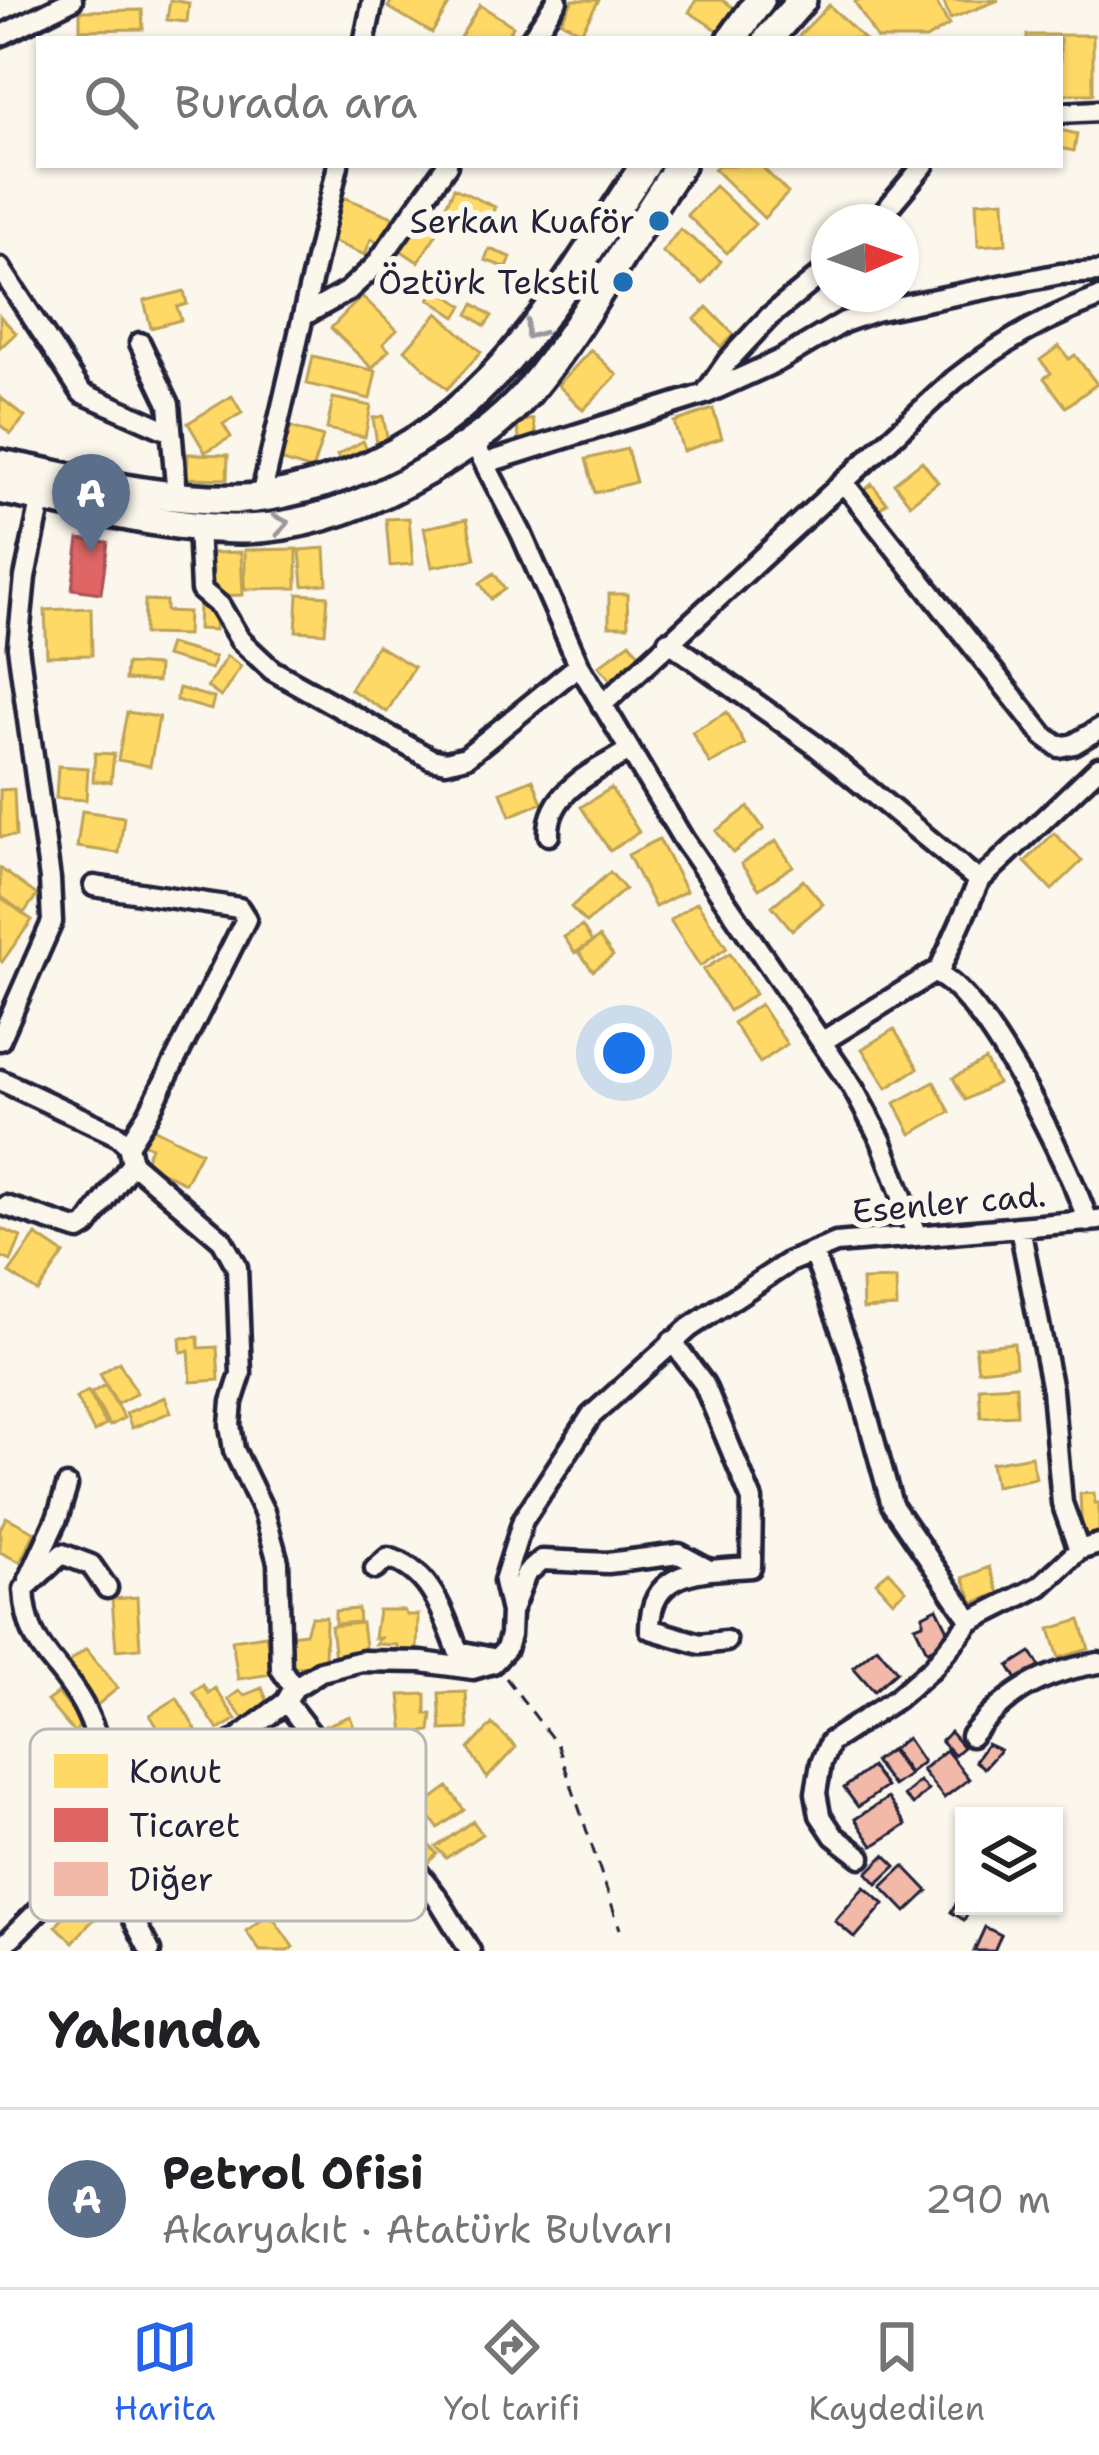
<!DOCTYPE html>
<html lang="tr">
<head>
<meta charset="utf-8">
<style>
  :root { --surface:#fff; --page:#f6f6f6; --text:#202124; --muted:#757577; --line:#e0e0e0; --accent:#2563eb }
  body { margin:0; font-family:"Shantell Sans",sans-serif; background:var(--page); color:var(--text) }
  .controls { position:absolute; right:36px; bottom:36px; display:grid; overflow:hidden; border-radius:0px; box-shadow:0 3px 9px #0004 }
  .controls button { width:108px; height:108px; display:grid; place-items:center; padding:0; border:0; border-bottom:3px solid var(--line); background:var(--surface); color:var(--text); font:60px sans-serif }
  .compass { position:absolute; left:811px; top:204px; width:108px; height:108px; border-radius:50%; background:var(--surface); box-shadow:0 3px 9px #0004; rotate:88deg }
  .you { position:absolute; left:624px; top:1053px; width:42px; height:42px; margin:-30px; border:9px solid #fff; border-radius:50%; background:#1a73e8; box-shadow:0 0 0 18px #1a73e833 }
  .badge { display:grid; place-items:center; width:78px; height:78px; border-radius:50%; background:var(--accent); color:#fff; font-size:39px; font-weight:700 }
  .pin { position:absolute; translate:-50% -99px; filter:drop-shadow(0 3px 6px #0008) }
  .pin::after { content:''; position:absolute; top:63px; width:42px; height:36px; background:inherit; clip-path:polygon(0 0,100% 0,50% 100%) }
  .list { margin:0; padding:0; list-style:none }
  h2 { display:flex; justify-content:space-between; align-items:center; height:156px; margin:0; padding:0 48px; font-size:51px }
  h2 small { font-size:39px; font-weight:400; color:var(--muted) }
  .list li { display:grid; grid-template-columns:78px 1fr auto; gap:36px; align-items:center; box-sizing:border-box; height:180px; padding:0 48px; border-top:3px solid var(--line) }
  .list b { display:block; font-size:45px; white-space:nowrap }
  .list p { margin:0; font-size:39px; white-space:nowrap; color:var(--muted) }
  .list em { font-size:39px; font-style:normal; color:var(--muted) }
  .icon { flex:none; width:66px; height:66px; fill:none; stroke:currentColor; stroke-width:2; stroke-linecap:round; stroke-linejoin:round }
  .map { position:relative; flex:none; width:1099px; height:1951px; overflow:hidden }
  .search { position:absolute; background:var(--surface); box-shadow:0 3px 9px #0004; left:36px; right:36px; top:36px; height:132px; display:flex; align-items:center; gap:30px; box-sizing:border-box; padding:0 42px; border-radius:0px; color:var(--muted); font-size:45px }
  .sheet { height:336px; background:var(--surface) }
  nav { display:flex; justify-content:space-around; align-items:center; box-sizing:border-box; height:168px; border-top:3px solid var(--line); background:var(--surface); font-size:33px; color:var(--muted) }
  nav a { display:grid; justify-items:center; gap:6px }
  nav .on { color:var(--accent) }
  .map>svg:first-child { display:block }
  .homes { fill:#ffd966; stroke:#bda259; stroke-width:3 }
  .shops { fill:#e06666; stroke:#a75259; stroke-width:3 }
  .building { fill:#f2b9a9; stroke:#22223b; stroke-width:3 }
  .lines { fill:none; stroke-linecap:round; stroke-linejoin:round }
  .minor-casing { stroke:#22223b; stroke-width:27 }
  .highway-casing { stroke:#22223b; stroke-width:36 }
  .path { stroke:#22223b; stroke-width:3; stroke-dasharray:12 9; stroke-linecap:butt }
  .minor { stroke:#fbf7ec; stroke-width:18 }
  .highway { stroke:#fbf7ec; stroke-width:27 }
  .oneway { stroke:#99979c }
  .poi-dot { fill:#1f6fb2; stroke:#fbf7ec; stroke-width:4.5 }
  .labels { text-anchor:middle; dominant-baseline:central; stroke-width:12; stroke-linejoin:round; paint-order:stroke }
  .poi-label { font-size:33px; fill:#22223b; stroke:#fbf7ec; text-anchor:end }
  .street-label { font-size:33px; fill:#22223b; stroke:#fbf7ec }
  .key { fill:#fbf7ec; stroke:#bab7b7; stroke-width:3 }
  .key-label { font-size:33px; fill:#22223b }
</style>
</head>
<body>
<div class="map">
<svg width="1099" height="1951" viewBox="0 0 1099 1951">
  <rect width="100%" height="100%" fill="#fbf7ec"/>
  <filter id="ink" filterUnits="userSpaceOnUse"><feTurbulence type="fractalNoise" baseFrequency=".00833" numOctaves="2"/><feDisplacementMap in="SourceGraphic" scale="24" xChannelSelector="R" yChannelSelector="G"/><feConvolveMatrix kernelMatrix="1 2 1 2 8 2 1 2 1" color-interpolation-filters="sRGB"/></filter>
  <g filter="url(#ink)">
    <path class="homes" d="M170 0 189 3 187 22 167 20Z
      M392 0H452L432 33 388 7Z
      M573 0H599L581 32 561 21Z
      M696 0H722L737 10 722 33 689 12Z
      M858 0H935L949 25 926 39H877L855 2Z
      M943 0H999L950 19Z
      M480 5 513 26 505 39H459Z
      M829 5 864 39H796Z
      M142 10 143 29 80 30V11Z
      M1027 35H1093V94H1060V39H1027Z
      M1060 130 1077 134 1074 151 1060 148Z
      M719 165H760L788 193 764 218 714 169Z
      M715 186 755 224 727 253 687 215Z
      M454 188 495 207 482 233 442 214Z
      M343 197 393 217 382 244 371 239 365 255 327 239Z
      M1004 200 1006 244 978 246 976 202Z
      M422 218 439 230 418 262 400 250Z
      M680 229 721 261 703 284 662 252Z
      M489 249 511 257 507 268 485 260Z
      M437 288 463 306 456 317 429 299Z
      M184 291 187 304 177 307 181 320 151 328 144 301Z
      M362 296 397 330 383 344 389 350 372 368 331 328Z
      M474 304 492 316 485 326 468 314Z
      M707 307 734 335 721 347 695 319Z
      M438 313 481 352 447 389 405 350Z
      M0 316 16 333 0 348Z
      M1059 346 1069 359 1075 355 1097 384 1066 407 1044 378 1051 373 1040 360Z
      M591 350 617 375 583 410 558 385Z
      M313 356 376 371 370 399 307 384Z
      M232 396 242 413 223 424 231 437 205 452 188 423Z
      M0 397 25 417 11 434 0 425Z
      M333 398 371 406 365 437 327 429Z
      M713 409 722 438 683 451 674 422Z
      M383 416 388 442 377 444 373 418Z
      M533 419 538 443 521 447 516 423Z
      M291 427 323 437 312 470 280 460Z
      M363 441 369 453 343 466 337 455Z
      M627 449 636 482 595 493 586 459Z
      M188 454 228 455 227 479 187 478Z
      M922 461 938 482 910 504 894 483Z
      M872 484 887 503 874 513 859 495Z
      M409 518 413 564 390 566 386 519Z
      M467 519 475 559 432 567 424 528Z
      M325 548 327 584 303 586 300 550Z
      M297 549V588L245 589V550Z
      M241 552 243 595 214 596 212 553Z
      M494 573 505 589 491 599 480 583Z
      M298 594 328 596 325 633 296 631Z
      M609 594H627L628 626H609Z
      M145 600 166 601V611L188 612 187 635 144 634Z
      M199 604 216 605 215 630 198 629Z
      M91 608 92 655 47 656 45 610Z
      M630 642 643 659 613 683 599 666Z
      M169 644 215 657 211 669 165 656Z
      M377 645 414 667 387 712 350 689Z
      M227 656 241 666 221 697 207 687Z
      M126 664 158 666 157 682 125 680Z
      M179 688 214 698 211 710 176 700Z
      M127 712 159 717 150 766 118 760Z
      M727 712 745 745 710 764 692 732Z
      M95 753 114 754 111 782 93 781Z
      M58 766 88 768 86 800 56 798Z
      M533 779 542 803 510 816 501 792Z
      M611 788 639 832 610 851 581 807Z
      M14 789 16 836 0 837V790Z
      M748 807 764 829 733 853 716 831Z
      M82 811 124 817 119 853 77 847Z
      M1054 833 1082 861 1052 890 1025 862Z
      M659 839 686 891 655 907 628 855Z
      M776 841 793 866 759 889 741 864Z
      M0 868 37 895 24 913 0 896Z
      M610 872 625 889 586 923 571 907Z
      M803 880 823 904 792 930 772 906Z
      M0 897 32 920 2 962 0 960Z
      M697 902 727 948 700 966 670 920Z
      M582 926 592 942 575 953 564 937Z
      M599 937 613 956 593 971 579 952Z
      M730 953 755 994 729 1011 703 970Z
      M760 1004 787 1044 760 1063 733 1023Z
      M894 1029 918 1068 887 1088 862 1049Z
      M985 1060 997 1083 965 1100 953 1078Z
      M934 1082 950 1112 911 1134 895 1103Z
      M147 1125 201 1152 185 1183 144 1163 151 1147 139 1141Z
      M0 1228 21 1237 11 1261 0 1256Z
      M36 1235 64 1254 38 1292 9 1273Z
      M896 1279 897 1307 863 1309 862 1280Z
      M198 1337 199 1348 217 1347 219 1380 191 1382 189 1351 181 1352 180 1338Z
      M1014 1343 1016 1366 978 1370 975 1347Z
      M119 1362 137 1393 117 1404 100 1374Z
      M105 1385 124 1418 110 1426 91 1393Z
      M1016 1385 1017 1415 981 1417 979 1387Z
      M88 1391 106 1425 94 1432 76 1398Z
      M165 1397 171 1412 132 1428 126 1413Z
      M1031 1456 1036 1478 995 1486 991 1463Z
      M1094 1493 1095 1503H1099V1535L1082 1536 1080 1494Z
      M6 1517 35 1532 20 1562 0 1552V1529Z
      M989 1567 999 1593 974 1603 963 1578Z
      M889 1571 906 1590 893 1601 876 1582Z
      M137 1597 140 1648 116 1650 112 1599Z
      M358 1609 359 1622 335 1624V1611Z
      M378 1610H403L407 1615H418L417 1654 397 1653V1645L375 1644 380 1638H374Z
      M311 1617H326L325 1666 289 1667 288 1635 306 1633Z
      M1080 1620 1089 1649 1059 1658 1050 1629Z
      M362 1623 366 1655 335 1659 331 1626Z
      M266 1635 272 1674 238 1679 232 1640Z
      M86 1649 118 1688 95 1707 62 1668Z
      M203 1685 208 1693 215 1688 236 1719 218 1730 193 1692Z
      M262 1688 268 1703 245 1721 228 1699 239 1691 245 1695Z
      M466 1692 468 1729 441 1730 439 1693Z
      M58 1693 82 1723 74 1733 47 1701Z
      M426 1694V1714H432L430 1731 404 1735 400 1695Z
      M177 1698 205 1745 178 1761 150 1715Z
      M350 1716 357 1736 364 1733 370 1747 348 1755 341 1734 329 1739 325 1726Z
      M492 1724 516 1747 487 1778 469 1749Z
      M294 1726 329 1773 300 1795 266 1747Z
      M448 1787 464 1810 438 1828 422 1806Z
      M473 1821 482 1834 446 1858 436 1847Z
      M428 1844 437 1854 422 1868 413 1859Z
      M87 1891 105 1907 73 1942 56 1926Z
      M270 1914 293 1947 288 1951H260L246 1931Z"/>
    <path class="shops" d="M79 539 108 542 101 593 72 589Z"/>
    <path class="building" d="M937 1608 952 1638 927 1651 915 1626 923 1623V1615Z
      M877 1647 897 1671 874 1691 853 1667Z
      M1031 1652 1040 1667 1018 1681 1009 1666Z
      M950 1732 963 1747 954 1755 941 1741Z
      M907 1738 923 1762 909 1773 892 1749Z
      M987 1744 1000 1750 984 1768 975 1761Z
      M890 1750 909 1775 893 1786 874 1761Z
      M946 1750 969 1779 944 1798 922 1770Z
      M871 1767 886 1787 858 1807 844 1788Z
      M919 1781 928 1790 913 1805 904 1796Z
      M888 1798 906 1825 873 1846 855 1819Z
      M885 1855 896 1866 877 1884 867 1873Z
      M904 1866 928 1891 906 1912 882 1887Z
      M864 1887 884 1904 855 1938 835 1921Z
      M962 1894 964 1906H972L964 1920 951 1912Z
      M985 1927 1001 1935 994 1951H974Z"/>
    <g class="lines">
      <defs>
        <path id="minor" d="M0 36 72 0
          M365 39 373 0
          M531 39 557 0
          M1060 113 1099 111
          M876 222 924 165
          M0 268 82 393 171 432
          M305 315 348 291 375 266 447 165
          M140 343 169 404 177 497
          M705 394 780 360 844 322 875 311 1060 274 1099 272
          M473 441 521 533 579 665 683 839 853 1088 881 1140 916 1234
          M486 463 705 394 728 361 769 317 829 268
          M843 482 1044 736 1059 747 1074 744 1099 729
          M261 497 338 165
          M198 525 201 590 220 606 240 640 272 670 431 759 446 762 466 757 579 665
          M668 641 813 744 979 881
          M602 705 954 380C998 345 1046 317 1099 298
          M549 835C547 790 598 770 630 750
          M94 886 239 908 246 919 148 1114 128 1145
          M938 973 979 881 1099 767
          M0 1040 52 922 50 879 18 647 25 577 42 497
          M823 1041 933 973C982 986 1072 1171 1088 1222
          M0 1080 117 1135 128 1145 132 1163 222 1240 237 1267 241 1374 232 1402 230 1425 234 1450 264 1512 278 1562 281 1669 294 1688
          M6 1206 79 1230 87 1225 132 1163
          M1020 1228 1052 1390 1062 1503 1079 1550
          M813 1253 849 1350 892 1505 971 1621
          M672 1341 704 1384 752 1500 751 1567C703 1571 650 1567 650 1629L700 1644 726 1641
          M375 1569 388 1558C431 1570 443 1613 458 1651L497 1659
          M29 1579 58 1516 67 1486
          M107 1588 91 1565 62 1554 24 1589C27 1652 57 1657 83 1705 100 1738 109 1779 121 1814
          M511 1612 526 1574 542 1560 608 1563 679 1554 709 1570
          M286 1702 437 1897 470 1951
          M971 1736C1008 1692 1042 1672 1099 1663
          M101 1839 124 1901 150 1951
          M861 1857 834 1836 820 1815 816 1793 821 1763 830 1742 896 1699 932 1668 971 1621 1040 1586 1079 1550 1099 1544
          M259 1905 305 1869 382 1825
          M0 1949 53 1896 121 1814 228 1746 286 1702 294 1688 321 1671 362 1661 422 1662 473 1669 493 1663 506 1649 510 1635 511 1612 504 1581 523 1520 591 1416 689 1328 789 1262 836 1243 1099 1220"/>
        <path id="highway" d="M732 39 760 0
          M768 39 802 0
          M0 464C80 479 161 502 243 499 270 498 297 490 323 483 488 433 555 298 645 165
          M0 489C74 504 170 530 244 529 308 527 371 503 426 471 462 450 499 426 527 393 585 324 628 239 680 165"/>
      </defs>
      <use href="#minor" class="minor-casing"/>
      <use href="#highway" class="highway-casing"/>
      <path class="path" d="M506 1678 558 1746 620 1929"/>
      <use href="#minor" class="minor"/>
      <use href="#highway" class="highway"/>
    </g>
    <defs><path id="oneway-chevron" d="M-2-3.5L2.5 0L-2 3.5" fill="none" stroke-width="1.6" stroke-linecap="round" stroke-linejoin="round" transform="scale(3)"/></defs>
    <g class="oneway">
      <use href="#oneway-chevron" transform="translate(532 331) rotate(126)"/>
      <use href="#oneway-chevron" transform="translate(281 524) rotate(-10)"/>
    </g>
  </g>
  <g class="poi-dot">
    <circle cx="659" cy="221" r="12"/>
    <circle cx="623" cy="282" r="12"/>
  </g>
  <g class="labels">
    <g class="poi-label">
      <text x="635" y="221">Serkan Kuaför</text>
      <text x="599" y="282">Öztürk Tekstil</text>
    </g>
    <g class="street-label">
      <text transform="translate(949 1203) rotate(-5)">Esenler cad.</text>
    </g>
  </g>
  <rect x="30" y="1729" width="396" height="192" rx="18" class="key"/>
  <rect x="54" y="1754" width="54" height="34" fill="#ffd966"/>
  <rect x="54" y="1808" width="54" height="34" fill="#e06666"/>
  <rect x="54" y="1862" width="54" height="34" fill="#f2b9a9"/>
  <g class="key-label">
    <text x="129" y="1783">Konut</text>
    <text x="129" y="1837">Ticaret</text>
    <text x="129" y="1891">Diğer</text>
  </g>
</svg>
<div class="controls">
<button><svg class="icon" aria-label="layers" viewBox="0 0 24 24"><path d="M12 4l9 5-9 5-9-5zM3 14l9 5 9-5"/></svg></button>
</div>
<svg class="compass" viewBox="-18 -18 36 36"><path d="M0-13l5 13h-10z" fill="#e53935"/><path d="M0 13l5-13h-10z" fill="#757577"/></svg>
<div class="you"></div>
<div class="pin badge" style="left:91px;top:553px;background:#5c6f8a">A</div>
<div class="search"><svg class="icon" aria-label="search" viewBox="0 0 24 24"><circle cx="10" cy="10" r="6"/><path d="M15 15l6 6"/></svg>Burada ara</div>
</div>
<section class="sheet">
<h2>Yakında<small></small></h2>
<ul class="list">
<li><span class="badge" style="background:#5c6f8a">A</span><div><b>Petrol Ofisi</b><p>Akaryakıt · Atatürk Bulvarı</p></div><em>290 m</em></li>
</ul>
</section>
<nav>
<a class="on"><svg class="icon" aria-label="map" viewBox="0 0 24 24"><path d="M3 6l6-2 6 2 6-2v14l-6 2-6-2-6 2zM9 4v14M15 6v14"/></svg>Harita</a>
<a><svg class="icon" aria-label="directions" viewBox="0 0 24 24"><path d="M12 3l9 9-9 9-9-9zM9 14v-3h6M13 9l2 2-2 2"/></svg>Yol tarifi</a>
<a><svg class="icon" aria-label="saved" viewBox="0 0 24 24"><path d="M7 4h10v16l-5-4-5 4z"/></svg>Kaydedilen</a>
</nav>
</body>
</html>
